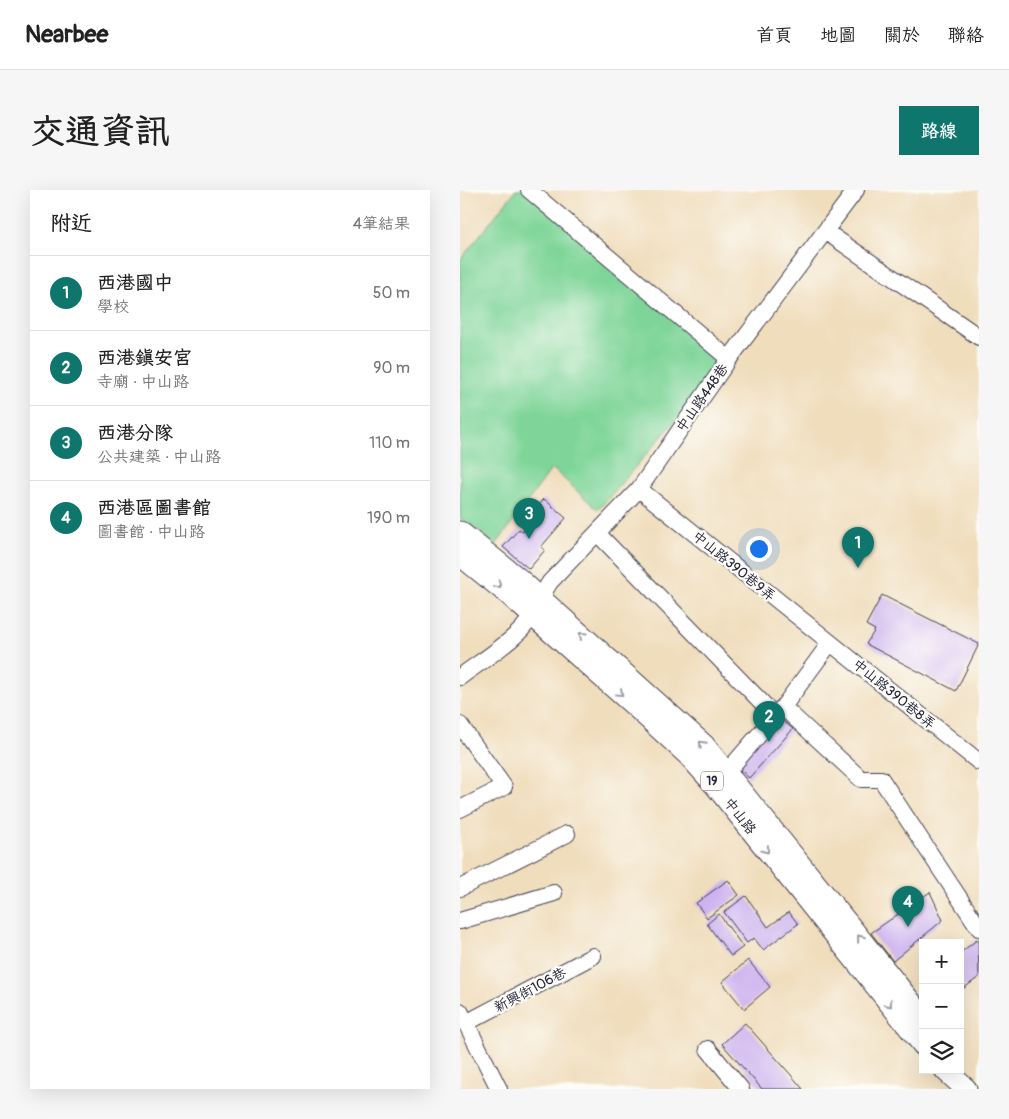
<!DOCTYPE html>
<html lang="zh-TW">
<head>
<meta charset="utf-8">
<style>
  :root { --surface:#fff; --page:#f6f6f6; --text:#222; --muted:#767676; --line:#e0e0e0; --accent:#0f766e }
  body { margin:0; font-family:Pangolin,"LXGW WenKai TC",sans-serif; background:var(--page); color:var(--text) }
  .controls { position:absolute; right:15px; bottom:15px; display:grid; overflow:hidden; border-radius:0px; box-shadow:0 5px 20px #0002 }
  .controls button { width:45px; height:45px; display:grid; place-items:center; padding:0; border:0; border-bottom:1px solid var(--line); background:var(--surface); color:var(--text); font:25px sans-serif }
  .you { position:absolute; left:298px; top:358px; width:18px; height:18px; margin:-12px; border:4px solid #fff; border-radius:50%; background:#1a73e8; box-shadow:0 0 0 8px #1a73e833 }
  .badge { display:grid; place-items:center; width:32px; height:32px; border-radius:50%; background:var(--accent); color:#fff; font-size:16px; font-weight:700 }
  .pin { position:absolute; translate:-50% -41px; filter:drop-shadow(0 1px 2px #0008) }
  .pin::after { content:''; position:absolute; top:26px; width:18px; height:15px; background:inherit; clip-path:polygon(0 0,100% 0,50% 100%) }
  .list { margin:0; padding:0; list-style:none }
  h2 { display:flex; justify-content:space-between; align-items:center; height:65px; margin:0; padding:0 20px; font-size:21px }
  h2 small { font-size:16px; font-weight:400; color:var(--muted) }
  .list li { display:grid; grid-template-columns:32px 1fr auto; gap:15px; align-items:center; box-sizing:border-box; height:75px; padding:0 20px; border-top:1px solid var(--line) }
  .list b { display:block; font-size:19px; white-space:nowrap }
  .list p { margin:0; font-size:16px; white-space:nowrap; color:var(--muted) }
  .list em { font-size:16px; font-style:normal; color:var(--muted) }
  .icon { flex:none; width:28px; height:28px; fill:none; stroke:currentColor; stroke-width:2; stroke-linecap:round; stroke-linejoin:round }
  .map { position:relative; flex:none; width:519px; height:899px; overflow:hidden; border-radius:0px }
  header { display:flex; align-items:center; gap:30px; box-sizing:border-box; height:70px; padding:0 25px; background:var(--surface); border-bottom:1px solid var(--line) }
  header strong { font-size:24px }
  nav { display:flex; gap:28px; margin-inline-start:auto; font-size:18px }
  .intro { display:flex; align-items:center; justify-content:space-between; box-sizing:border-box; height:120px; padding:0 30px }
  h1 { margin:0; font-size:35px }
  .button { padding:12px 22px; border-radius:0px; background:var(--accent); color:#fff; font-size:18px; font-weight:700 }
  main { display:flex; gap:30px; padding:0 30px }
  aside { flex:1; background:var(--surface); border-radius:0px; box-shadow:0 5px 20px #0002 }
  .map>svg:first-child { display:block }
  .green { fill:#7fd599; stroke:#507c6a }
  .building { fill:#cdb3ef }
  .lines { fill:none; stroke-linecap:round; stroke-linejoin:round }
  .minor-casing { stroke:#413e4e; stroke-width:18 }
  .major-casing { stroke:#413e4e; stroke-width:23 }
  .minor { stroke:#fff; stroke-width:16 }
  .major { stroke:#fff; stroke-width:21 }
  .oneway { stroke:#9c9ca7 }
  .labels { text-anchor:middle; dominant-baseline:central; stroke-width:4.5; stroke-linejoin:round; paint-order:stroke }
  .shield { fill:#fdfcf7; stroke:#646373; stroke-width:1 }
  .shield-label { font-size:12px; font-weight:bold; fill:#22223b }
  .street-label { font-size:14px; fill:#22223b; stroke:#fdfcf7 }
</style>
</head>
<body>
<header>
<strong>Nearbee</strong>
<nav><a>首頁</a><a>地圖</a><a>關於</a><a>聯絡</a></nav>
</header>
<div class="intro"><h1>交通資訊</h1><a class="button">路線</a></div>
<main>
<aside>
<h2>附近<small>4筆結果</small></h2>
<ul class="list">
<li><span class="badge">1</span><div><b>西港國中</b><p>學校</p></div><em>50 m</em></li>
<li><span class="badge">2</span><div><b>西港鎮安宮</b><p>寺廟 · 中山路</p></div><em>90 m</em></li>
<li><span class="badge">3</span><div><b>西港分隊</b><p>公共建築 · 中山路</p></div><em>110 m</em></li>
<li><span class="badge">4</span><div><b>西港區圖書館</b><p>圖書館 · 中山路</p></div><em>190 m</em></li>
</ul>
</aside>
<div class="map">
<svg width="519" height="899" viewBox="0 0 519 899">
  <rect width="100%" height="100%" fill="#fdfcf7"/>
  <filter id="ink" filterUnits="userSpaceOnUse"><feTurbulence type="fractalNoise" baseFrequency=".02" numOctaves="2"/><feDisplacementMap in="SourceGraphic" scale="10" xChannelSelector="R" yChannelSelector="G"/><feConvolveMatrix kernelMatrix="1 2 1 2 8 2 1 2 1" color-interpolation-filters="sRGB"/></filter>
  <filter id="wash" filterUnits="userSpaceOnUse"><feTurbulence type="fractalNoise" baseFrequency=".0096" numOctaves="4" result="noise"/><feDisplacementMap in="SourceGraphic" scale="20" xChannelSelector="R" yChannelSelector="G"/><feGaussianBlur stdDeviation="1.12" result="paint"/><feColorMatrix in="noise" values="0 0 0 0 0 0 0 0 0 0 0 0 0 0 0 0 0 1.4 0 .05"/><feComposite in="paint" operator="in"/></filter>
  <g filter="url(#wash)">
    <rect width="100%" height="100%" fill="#f0ddbc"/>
    <path class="green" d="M56 0H69L269 169 138 320 92 278 36 355 0 328V70Z"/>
    <g id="blocks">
      <path class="building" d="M84 309 106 328 81 357 85 360 69 379 43 357 59 339 63 342 75 328 71 324Z
        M422 405 519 454 496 501 406 454 415 440 406 435Z
        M318 527 333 539 289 588 275 575Z
        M268 690 279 705 247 728 236 713Z
        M470 702 483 730 433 771 411 743Z
        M286 706 308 737 329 722 338 734 303 760 294 748 287 753 264 722Z
        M259 724 283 757 271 766 247 734Z
        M518 749 519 787 500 801V763Z
        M288 770 310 797 284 819 262 792Z
        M285 833 331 885 343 899H302L262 854Z"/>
    </g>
  </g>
  <g filter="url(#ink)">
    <use href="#blocks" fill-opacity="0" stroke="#413e4e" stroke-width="1"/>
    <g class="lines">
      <defs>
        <path id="minor" d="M69 0 269 169
          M365 41 519 147
          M179 299 519 572
          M137 343 315 526
          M0 487C20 472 45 457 62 439 74 426 80 407 90 392L179 299 269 169 396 0
          M323 517 401 589H421L519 738
          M0 535 44 597 0 619
          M259 591 323 517 370 453
          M0 698 107 644
          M0 731 94 703
          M0 821 39 899
          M6 833 133 766
          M248 859 281 899"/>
        <path id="major" d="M0 342 59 389 244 555 463 827
          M0 365 47 403 178 519 229 566 255 595 463 855
          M485 880 506 899"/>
      </defs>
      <use href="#minor" class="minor-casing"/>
      <use href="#major" class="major-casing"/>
      <use href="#minor" class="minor"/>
      <use href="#major" class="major"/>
    </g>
    <defs><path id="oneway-chevron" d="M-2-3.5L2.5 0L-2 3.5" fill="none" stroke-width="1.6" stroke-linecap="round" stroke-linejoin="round" transform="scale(1.25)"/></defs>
    <g class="oneway">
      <use href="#oneway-chevron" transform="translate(38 395) rotate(39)"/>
      <use href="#oneway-chevron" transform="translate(122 445) rotate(-138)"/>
      <use href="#oneway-chevron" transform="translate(160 503) rotate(42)"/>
      <use href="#oneway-chevron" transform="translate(242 554) rotate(-135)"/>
      <use href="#oneway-chevron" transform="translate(306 660) rotate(52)"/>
      <use href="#oneway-chevron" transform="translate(400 748) rotate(-129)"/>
      <use href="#oneway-chevron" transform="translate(429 814) rotate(51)"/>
    </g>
  </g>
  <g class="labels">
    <rect class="shield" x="241" y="581.5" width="22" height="19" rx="4"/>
    <g class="shield-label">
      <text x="252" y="591">19</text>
    </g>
    <g class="street-label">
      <text transform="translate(242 208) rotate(-55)">中山路448巷</text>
      <text transform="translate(274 376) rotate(39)">中山路390巷9弄</text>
      <text transform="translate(434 504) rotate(39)">中山路390巷8弄</text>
      <text transform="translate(280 626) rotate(52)">中山路</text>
      <text transform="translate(70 800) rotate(-28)">新興街106巷</text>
    </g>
  </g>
</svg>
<div class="controls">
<button>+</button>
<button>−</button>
<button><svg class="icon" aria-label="layers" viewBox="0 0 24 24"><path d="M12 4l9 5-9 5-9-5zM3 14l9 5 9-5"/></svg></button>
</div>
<div class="you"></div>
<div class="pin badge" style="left:398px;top:378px">1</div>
<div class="pin badge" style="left:309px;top:552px">2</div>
<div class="pin badge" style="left:69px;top:349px">3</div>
<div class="pin badge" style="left:448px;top:737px">4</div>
</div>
</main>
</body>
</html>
